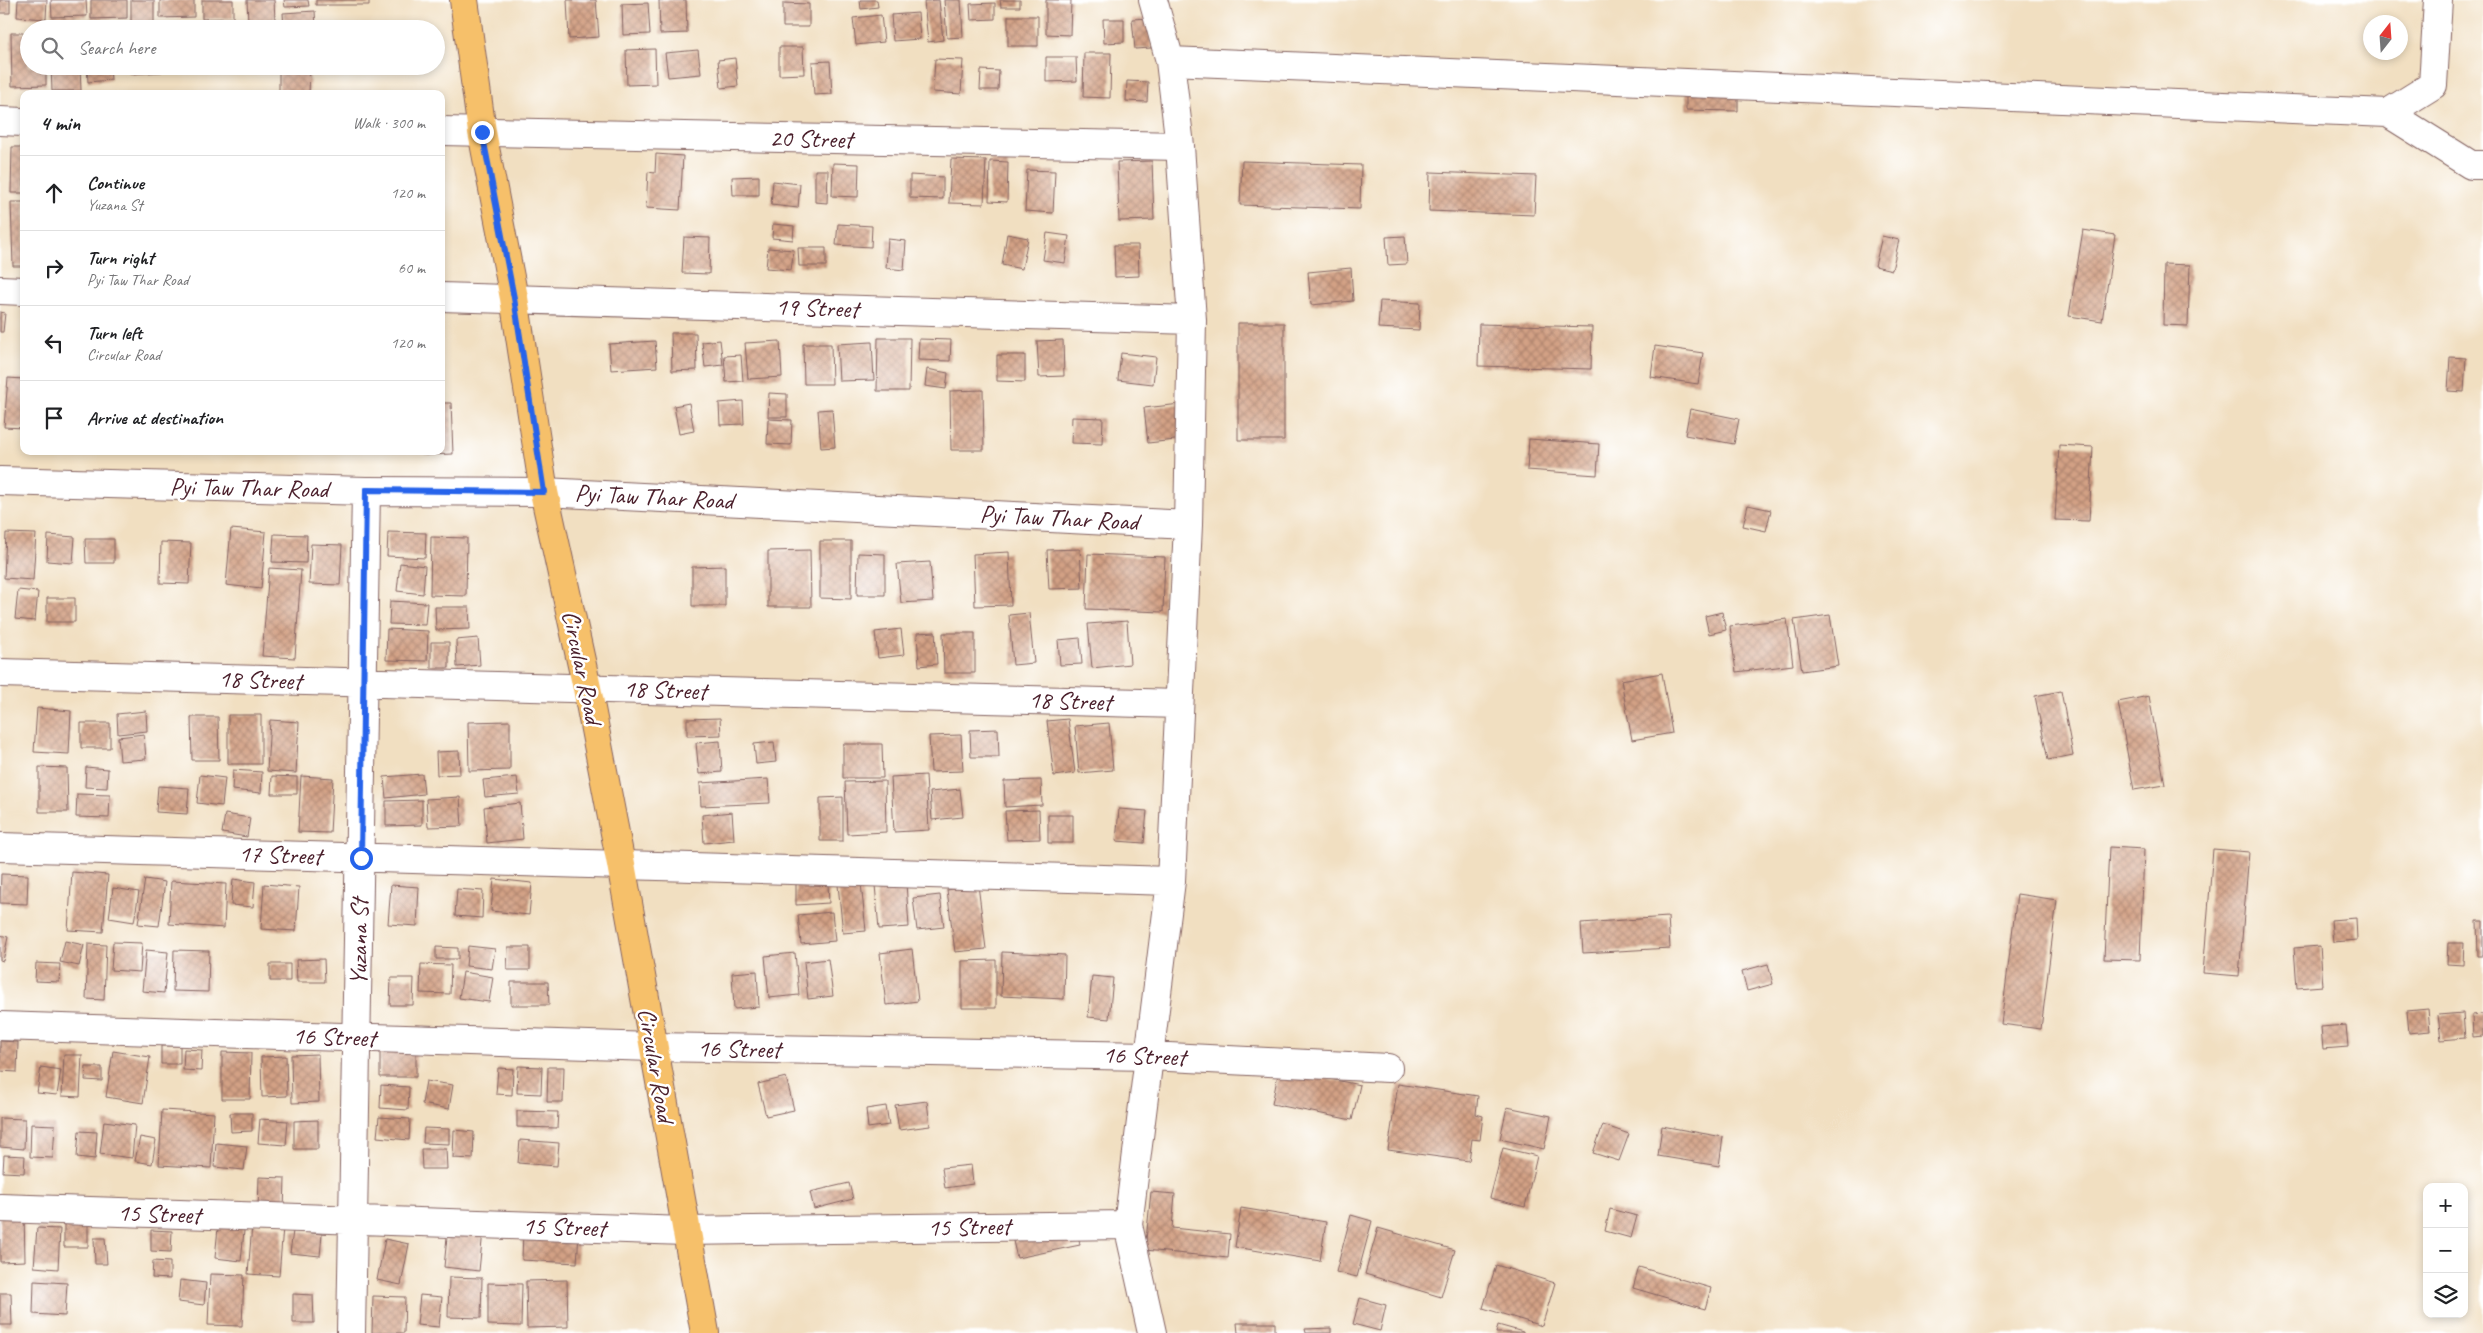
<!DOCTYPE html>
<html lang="en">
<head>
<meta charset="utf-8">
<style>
  :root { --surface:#fff; --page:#f2f2f2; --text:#202124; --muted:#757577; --line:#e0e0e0 }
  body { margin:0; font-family:Caveat,sans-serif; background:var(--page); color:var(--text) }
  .controls { position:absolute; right:15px; bottom:15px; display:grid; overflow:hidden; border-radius:10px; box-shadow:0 2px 8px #0003 }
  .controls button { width:45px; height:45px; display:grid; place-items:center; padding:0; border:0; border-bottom:1px solid var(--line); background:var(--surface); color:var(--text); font:25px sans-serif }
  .compass { position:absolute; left:2363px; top:15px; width:45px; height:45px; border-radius:50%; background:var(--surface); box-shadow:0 2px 8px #0003; rotate:17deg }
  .stop { position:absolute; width:15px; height:15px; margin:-11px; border:4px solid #2563eb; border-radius:50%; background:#fff }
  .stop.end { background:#2563eb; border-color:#fff; box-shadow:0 1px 5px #0008 }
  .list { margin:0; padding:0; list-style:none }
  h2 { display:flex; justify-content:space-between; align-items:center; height:65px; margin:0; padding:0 20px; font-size:21px }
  h2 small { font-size:16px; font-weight:400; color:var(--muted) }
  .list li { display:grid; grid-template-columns:32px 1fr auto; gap:15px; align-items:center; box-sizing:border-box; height:75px; padding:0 20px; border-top:1px solid var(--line) }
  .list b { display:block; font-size:19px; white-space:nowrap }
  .list p { margin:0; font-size:16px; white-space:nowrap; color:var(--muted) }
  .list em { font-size:16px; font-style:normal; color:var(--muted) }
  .icon { flex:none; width:28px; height:28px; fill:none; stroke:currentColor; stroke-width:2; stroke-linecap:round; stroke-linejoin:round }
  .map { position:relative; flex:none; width:2483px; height:1333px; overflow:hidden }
  .search { position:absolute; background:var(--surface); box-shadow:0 2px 8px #0003; left:20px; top:20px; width:425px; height:55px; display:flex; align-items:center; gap:12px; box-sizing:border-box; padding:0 18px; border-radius:28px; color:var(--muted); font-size:19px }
  .panel { position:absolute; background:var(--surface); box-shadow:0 2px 8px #0003; left:20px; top:90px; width:425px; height:365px; border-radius:10px }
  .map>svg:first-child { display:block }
  .building { fill:url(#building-cross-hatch) }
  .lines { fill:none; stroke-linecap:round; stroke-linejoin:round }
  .minor-casing { stroke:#846260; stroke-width:30 }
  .major-casing { stroke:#846260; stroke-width:30 }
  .minor { stroke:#fff; stroke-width:28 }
  .major { stroke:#f6c06b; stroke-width:28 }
  .route { stroke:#2563eb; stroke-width:6 }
  .labels { text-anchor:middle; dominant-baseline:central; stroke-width:5; stroke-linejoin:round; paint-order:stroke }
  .street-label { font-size:25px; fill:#4a1f2b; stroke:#fff }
</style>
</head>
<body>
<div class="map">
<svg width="2483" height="1333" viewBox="0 0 2483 1333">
  <defs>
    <pattern id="building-cross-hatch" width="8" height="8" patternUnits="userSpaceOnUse" patternTransform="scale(1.25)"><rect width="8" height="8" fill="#d3a185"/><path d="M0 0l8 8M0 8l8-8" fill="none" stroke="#ad836d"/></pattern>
  </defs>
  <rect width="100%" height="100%" fill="#fff"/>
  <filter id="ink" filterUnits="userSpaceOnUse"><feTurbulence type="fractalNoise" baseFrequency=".02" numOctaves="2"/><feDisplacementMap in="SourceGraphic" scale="10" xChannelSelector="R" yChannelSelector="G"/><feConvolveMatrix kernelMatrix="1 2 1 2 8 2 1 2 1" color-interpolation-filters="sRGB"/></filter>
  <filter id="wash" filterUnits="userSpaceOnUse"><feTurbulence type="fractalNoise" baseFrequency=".0096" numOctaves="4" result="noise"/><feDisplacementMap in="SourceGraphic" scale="20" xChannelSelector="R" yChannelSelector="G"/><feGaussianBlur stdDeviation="1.12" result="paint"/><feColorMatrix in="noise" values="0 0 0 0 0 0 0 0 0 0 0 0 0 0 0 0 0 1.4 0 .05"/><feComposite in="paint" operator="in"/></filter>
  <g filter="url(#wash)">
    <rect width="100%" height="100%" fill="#f1dfc1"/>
    <g id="blocks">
      <path class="building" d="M0 0H10V13H0Z
        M18 0H47L46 19 17 17Z
        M51 0H86L87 16 52 17Z
        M91 0H127V18L91 19Z
        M131 0H154V23L131 24Z
        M160 0H194V17L160 18Z
        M202 0H233V18L202 19Z
        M247 0H274L275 20 248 21Z
        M284 0H308L309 6 285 7Z
        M316 0H369V5H316Z
        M567 0H596L599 37 569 39Z
        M659 0H686L687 33 660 34Z
        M860 0H877L878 7 861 9Z
        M939 0 943 40 928 42 924 1Z
        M944 0H961L963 37 947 38Z
        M1000 0H1020V7H1001Z
        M1046 0H1071L1070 35 1046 34Z
        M648 3 650 34 623 35 622 4Z
        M783 3 809 4V27H783Z
        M995 3V19L971 20 970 4Z
        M315 11 316 29H284L283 13Z
        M918 13 920 39 893 41 891 15Z
        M881 15 884 42 856 45 853 18Z
        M1008 16H1038V46H1008Z
        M1150 18 1151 48 1135 49 1132 19Z
        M1103 19H1124V42L1104 43Z
        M11 33H29V66H46V85L12 86Z
        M779 47H803L804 74 779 75Z
        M655 49 656 84 627 85 626 50Z
        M698 50 701 74 668 77 665 53Z
        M1084 53H1111L1110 98 1083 97Z
        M1046 57H1076L1077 81 1046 82Z
        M735 58 738 86 721 88 718 60Z
        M935 59 963 60 961 94 933 92Z
        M830 61 832 94 814 95 812 62Z
        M51 66H80L81 91H52Z
        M87 66H110L111 80 88 82Z
        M130 66H162V72L130 74Z
        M279 66H310L309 94 279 93Z
        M981 70 999 71 998 90H980Z
        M1127 81 1148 82 1147 102 1126 101Z
        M1686 86 1738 87V111L1686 110Z
        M12 147H24V193H11Z
        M656 154 683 156 680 210 646 208 648 172 655 173Z
        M951 159 986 160 984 204 949 203Z
        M990 161 1008 162 1007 202 989 201Z
        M1152 161 1154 220 1119 221 1117 162Z
        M1242 161 1361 165 1360 209 1240 205Z
        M833 163 859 164 858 197 832 196Z
        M815 170H828L827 203 815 202Z
        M1027 170 1055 171 1053 213 1025 211Z
        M1430 172 1536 176 1534 215 1429 211Z
        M910 175 943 177V199L910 198Z
        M759 176V195H733L732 177Z
        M773 181 800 184 798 208 771 205Z
        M11 202H24V266H13Z
        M773 224 794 226 793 240 772 238Z
        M838 224 872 226 871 247 836 245Z
        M2083 230 2115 235 2102 321 2069 316Z
        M1047 233 1069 236 1065 263 1043 260Z
        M1007 234 1028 238 1022 269 1002 265Z
        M1405 236 1407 264 1388 265 1386 237Z
        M1882 236 1899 240 1892 270 1875 266Z
        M684 237 710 238 709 274 682 273Z
        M888 239 906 241 904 270 886 268Z
        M1114 245H1138L1139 276 1115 277Z
        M768 248 794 250 791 270 766 268Z
        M798 248H826V266H799Z
        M2164 264 2190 265 2188 326 2163 325Z
        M1351 268 1353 301 1311 305 1308 272Z
        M1380 301 1420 303 1419 330 1378 328Z
        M0 312 5 313 3 332H0Z
        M1238 323H1284V440H1238Z
        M1479 324 1592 327 1591 369 1478 366Z
        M671 333H696L697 370 672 371Z
        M878 338H910L909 391H877Z
        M919 339 951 340 950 361 918 360Z
        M720 340 723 365 705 367 702 342Z
        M1063 340 1064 376 1039 377 1037 341Z
        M655 341 657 367 611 370 609 344Z
        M780 341 782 377 748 379 745 343Z
        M872 342 874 380 839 381 837 344Z
        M803 344H831L832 384H804Z
        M1655 346 1703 353 1698 384 1651 377Z
        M1121 353 1156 357 1153 384 1118 380Z
        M741 355 743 381 726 382 724 356Z
        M997 355H1025V382L997 381Z
        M2450 357 2466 358 2464 392 2448 391Z
        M927 369 948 373 946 389 925 386Z
        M8 378 24 379V428L4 427Z
        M983 390 984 450H951L950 391Z
        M769 393 787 394V417H768Z
        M743 401 744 424 720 425 719 403Z
        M441 403H451L453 454 425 455V451H441Z
        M689 403 694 431 679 434 674 406Z
        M1181 404 1184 439 1148 443 1144 408Z
        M832 409 835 447 821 448 818 410Z
        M1690 409 1739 419 1734 444 1685 435Z
        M1072 417 1103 418 1102 444 1071 443Z
        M768 419 792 420 791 445 767 444Z
        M1529 439 1599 444 1597 475 1527 470Z
        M2059 445 2093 447 2089 521 2055 520Z
        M1748 505 1771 510 1766 531 1743 526Z
        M231 529 266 532 261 589 226 585Z
        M388 532 426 533 425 558 387 556Z
        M6 533 36 534 33 580 4 578Z
        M274 534 307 535 306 563 272 562Z
        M48 535 75 537 73 563 47 561Z
        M431 537 467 538 466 596 430 595Z
        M85 539H114V563H86Z
        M820 541H851V599L820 598Z
        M161 542 191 543 189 584 160 583Z
        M311 544 342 545 340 585 309 584Z
        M1080 549 1082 588 1049 589 1047 550Z
        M810 550 811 607H768V551Z
        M1009 552 1011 605 975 606 973 554Z
        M858 553 885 554V595H857Z
        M1088 554 1165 557 1163 612 1086 609Z
        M930 562 933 601 901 603 897 564Z
        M400 563 425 566 423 594 397 591Z
        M725 566V606H692V567Z
        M269 568 301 570 295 658 262 656Z
        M18 590 38 592 35 621 15 619Z
        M47 598H75V622H47Z
        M390 601 427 603 425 625 389 624Z
        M435 607H469L470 629 436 630Z
        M1722 612 1726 630 1709 634 1705 616Z
        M1029 613 1034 663 1013 665 1009 615Z
        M1830 615 1838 666 1802 671 1794 620Z
        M1787 619 1793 665 1736 672 1730 626Z
        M1127 621 1130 664 1092 668 1088 624Z
        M387 629 428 631 427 661 386 660Z
        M901 629 904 655 878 658 875 632Z
        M935 632 937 664 919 666 917 633Z
        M943 633H975V673H944Z
        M478 638 480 665 457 667 456 640Z
        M1080 638 1082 664 1060 665 1058 640Z
        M431 642H449V668H431Z
        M1662 673 1672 733 1632 740 1621 680Z
        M2061 691 2073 755 2048 760 2035 696Z
        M2149 696 2165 785 2134 790 2118 702Z
        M37 708 71 711 69 754 34 752Z
        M146 711 147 731 118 734 117 714Z
        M228 715H261V764H228Z
        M191 717H218L219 760H192Z
        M720 718 721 735 687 736V719Z
        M1068 719 1075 773 1054 776 1047 721Z
        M270 720 299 722 296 773 267 771Z
        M510 721V770L469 771 468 722Z
        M81 723H110V748H81Z
        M1109 723 1113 770 1079 773 1075 726Z
        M998 729 999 757H971L970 730Z
        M144 734 146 759 120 761 118 737Z
        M961 735 963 771 931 772 929 736Z
        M720 741 722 772 699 774 696 743Z
        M774 742 776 762 756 764 754 744Z
        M843 744H882L883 778H843Z
        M459 751 460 774 437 775 436 752Z
        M39 767 67 768 68 812H39Z
        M86 767 108 769 107 788 85 787Z
        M233 770 262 772 261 793 232 790Z
        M422 774 424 794 386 798 384 777Z
        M200 775 225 778 222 806 197 803Z
        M926 775 929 830 894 832 891 777Z
        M272 776 297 777V794H271Z
        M301 776 333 778 330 833 298 832Z
        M517 777 519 794 485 797 483 780Z
        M768 779 770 803 701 806 700 783Z
        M1041 780 1042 805 1005 807 1004 781Z
        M885 781 886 832 847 834 845 782Z
        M158 786 189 788 187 814 156 812Z
        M960 789 963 817 932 820 930 792Z
        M77 794 110 795 109 818 76 817Z
        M460 797 462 826 428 827 426 799Z
        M843 797V841H820V798Z
        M422 800V825L386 826V801Z
        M520 803 523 839 487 843 484 807Z
        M1119 809 1147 811 1144 843 1116 841Z
        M1039 810 1040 839 1007 840 1005 811Z
        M732 812 734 840 704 843 702 815Z
        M225 814 250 818 247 837 222 833Z
        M1048 815H1073V843H1048Z
        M2109 847 2144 849 2140 960 2104 959Z
        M2213 849 2249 852 2239 976 2203 973Z
        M72 872 108 875 103 932 68 930Z
        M1 874 28 875 27 904 0 903Z
        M145 879 165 882 159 926 138 924Z
        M233 879 255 882 253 907 231 905Z
        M494 879 532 883 529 915 491 911Z
        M171 881 226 884 224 928 169 924Z
        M861 883 866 931 843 933 838 885Z
        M906 883 909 927 879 929 875 885Z
        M264 884 299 887 296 931 261 929Z
        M796 884H828L829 903 796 905Z
        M391 885 419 887 417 926 388 924Z
        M978 885 986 949 955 952 947 890Z
        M113 888 139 892 134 922 109 918Z
        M457 889 483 891 482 918 455 916Z
        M2017 894 2057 900 2041 1029 2001 1024Z
        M940 895 944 927 917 930 913 898Z
        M832 912 835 941 801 944 798 915Z
        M1668 917 1670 948 1583 953 1581 923Z
        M2356 918 2357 940 2333 942 2331 920Z
        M2477 921H2483V956H2478Z
        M0 935 8 937 3 961 0 960Z
        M65 941 84 945 79 966 60 962Z
        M113 942 142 943 140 972 111 970Z
        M2448 943H2464L2463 965 2447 964Z
        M88 944 106 945 104 1000 86 999Z
        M468 946 495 949 492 969 466 966Z
        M2320 946 2323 986 2297 988 2294 948Z
        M436 947 458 948V959H436Z
        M508 947H530V970H507Z
        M912 949 918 1001 886 1005 880 953Z
        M146 950 168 952 164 993 142 991Z
        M174 950 209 951 208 992 173 991Z
        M1002 952 1065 955 1064 999 1001 996Z
        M795 953 799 995 769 998 765 956Z
        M324 959 325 982H297L296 960Z
        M828 959 833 996 808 999 804 962Z
        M996 960V1008H962V961Z
        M36 963 60 964 59 982 35 981Z
        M270 964H290V981H270Z
        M421 964 451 965 450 994 420 993Z
        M1768 964 1773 984 1747 991 1742 971Z
        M757 971 759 1007 734 1009 732 973Z
        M463 972 493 977 489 1002 459 998Z
        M1092 976 1113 978 1109 1019 1088 1017Z
        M391 978H414L413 1005H390Z
        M511 982H548L549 1005H511Z
        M2428 1009 2430 1031 2409 1033 2407 1011Z
        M2463 1013 2465 1038 2441 1040 2438 1015Z
        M2483 1014V1036L2473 1037 2472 1015Z
        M2346 1025 2348 1047 2323 1049 2321 1027Z
        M0 1041 18 1042 17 1072 0 1071Z
        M161 1046H180V1064H161Z
        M184 1049 202 1050 201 1071 183 1070Z
        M113 1051 150 1057 143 1103 106 1097Z
        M380 1051 416 1052V1077H380Z
        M222 1052 251 1053 250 1099H222Z
        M318 1054 319 1102 292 1103 291 1055Z
        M64 1055H82L80 1097 62 1096Z
        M286 1056 287 1096 262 1097 261 1057Z
        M518 1066 542 1067 541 1094 517 1093Z
        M41 1067 61 1070 57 1095 37 1093Z
        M86 1067H102V1081L85 1080Z
        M548 1067H564L563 1102H547Z
        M498 1068 513 1069 512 1095 496 1094Z
        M1279 1069 1360 1085 1352 1120 1272 1104Z
        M786 1077 794 1110 766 1116 758 1084Z
        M426 1081 453 1085 449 1109 422 1104Z
        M1398 1084 1478 1096 1476 1114 1483 1116 1480 1140 1472 1139 1469 1161 1388 1150Z
        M381 1085 409 1087 408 1110 380 1108Z
        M927 1101 930 1126 899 1130 895 1105Z
        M886 1106 889 1125 868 1128 866 1109Z
        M1507 1107 1551 1116 1544 1149 1500 1139Z
        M162 1110 214 1113 211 1168 159 1165Z
        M517 1111 558 1112 557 1128 517 1127Z
        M230 1113H252V1131L231 1132Z
        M379 1117 410 1119 409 1140 377 1137Z
        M0 1118 25 1119 24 1149 0 1147Z
        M260 1119 288 1121 286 1145 258 1143Z
        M318 1120V1149H294V1121Z
        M104 1121 135 1125 132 1158 100 1154Z
        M31 1124 55 1125 53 1158 30 1157Z
        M1603 1125 1629 1134 1619 1161 1593 1153Z
        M1662 1126 1723 1137 1719 1166 1658 1156Z
        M424 1128 449 1129V1144L423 1143Z
        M454 1130 474 1132 473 1159 453 1158Z
        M79 1131 97 1132 95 1159 77 1157Z
        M140 1137 156 1140 152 1164 135 1161Z
        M520 1140 559 1143 557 1166 518 1163Z
        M216 1143 247 1146 244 1170 214 1167Z
        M1503 1148 1537 1156 1525 1207 1490 1198Z
        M421 1149H446L447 1169H422Z
        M4 1155 25 1156 24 1173 3 1172Z
        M971 1165 973 1184 945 1188 942 1168Z
        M259 1177 285 1178 284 1212 258 1211Z
        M849 1183 853 1199 814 1209 810 1192Z
        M1151 1192 1175 1194 1172 1228 1230 1234 1228 1258 1145 1250Z
        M1241 1208 1326 1222 1320 1261 1235 1247Z
        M1610 1209 1637 1216 1631 1238 1605 1231Z
        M0 1212H24L25 1261 0 1262Z
        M64 1215H88V1247H64Z
        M1351 1215 1372 1221 1357 1277 1336 1272Z
        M219 1218 245 1221 241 1261 215 1258Z
        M252 1225 283 1227 279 1276 248 1274Z
        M448 1227 483 1231 479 1271 444 1267Z
        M37 1228 60 1229 58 1269 34 1267Z
        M1378 1228 1455 1250 1441 1297 1365 1274Z
        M1077 1229 1080 1245 1017 1258 1013 1241Z
        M151 1230 172 1231 171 1252 151 1251Z
        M523 1230 579 1234 577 1263 522 1260Z
        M293 1231 322 1234 320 1256 290 1253Z
        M94 1238H105L107 1264H95Z
        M385 1239 409 1244 401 1285 377 1280Z
        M153 1261 170 1262V1279L152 1278Z
        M1496 1265 1555 1283 1542 1326 1483 1308Z
        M1639 1267 1711 1288 1705 1309 1633 1288Z
        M210 1274 244 1275 242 1326 208 1325Z
        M449 1277 482 1278 481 1318 448 1317Z
        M180 1280 206 1283 204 1305 178 1302Z
        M567 1280 568 1327 527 1328 526 1281Z
        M34 1281 67 1283 65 1316 33 1314Z
        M488 1283 522 1284 521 1326 488 1325Z
        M0 1293H11L12 1325H0Z
        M293 1294 313 1295 314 1323H293Z
        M420 1295 442 1297 439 1327 417 1325Z
        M373 1296 405 1297 404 1333H372Z
        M1360 1298 1386 1305 1380 1331 1353 1324Z
        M1237 1323H1275V1333H1238Z
        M1498 1325 1523 1332V1333H1496Z
        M1331 1328V1333H1306L1305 1329Z"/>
    </g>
  </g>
  <g filter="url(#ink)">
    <use href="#blocks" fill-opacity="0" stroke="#846260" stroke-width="1"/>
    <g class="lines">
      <defs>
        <path id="minor" d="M1170 61 2388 113 2471 165H2483
          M2388 113 2433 85 2438 0
          M0 121 24 122
          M441 131 1180 146
          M0 290 24 291
          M441 297 1192 320
          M0 481 366 491 544 492 1188 525
          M0 673 1179 704
          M0 847 1171 881
          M0 1026 653 1047 1149 1056 1388 1068
          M0 1208 685 1231 1128 1225
          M351 1333 366 491
          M1152 1333 1128 1225 1171 881 1188 525 1192 320 1180 146 1170 61 1153 0"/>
        <path id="major" d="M464 0 482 132 514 298 544 492 587 688 621 864 705 1333"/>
      </defs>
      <use href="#minor" class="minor-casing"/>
      <use href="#major" class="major-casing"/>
      <use href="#minor" class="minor"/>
      <use href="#major" class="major"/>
    </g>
  </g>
  <g class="lines" filter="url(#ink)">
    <path class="route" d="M361 858 366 490 544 492 514 298 482 132"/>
  </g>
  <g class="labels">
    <g class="street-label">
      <text transform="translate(811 139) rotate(1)">20 Street</text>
      <text transform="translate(817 308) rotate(2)">19 Street</text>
      <text transform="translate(249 488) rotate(1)">Pyi Taw Thar Road</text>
      <text transform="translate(654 497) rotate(3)">Pyi Taw Thar Road</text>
      <text transform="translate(1059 518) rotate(3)">Pyi Taw Thar Road</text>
      <text transform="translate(582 667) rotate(78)">Circular Road</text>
      <text transform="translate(260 680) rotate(2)">18 Street</text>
      <text transform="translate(665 690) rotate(2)">18 Street</text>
      <text transform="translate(1070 701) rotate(2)">18 Street</text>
      <text transform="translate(280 855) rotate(2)">17 Street</text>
      <text transform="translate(359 942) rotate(-89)">Yuzana St</text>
      <text transform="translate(334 1037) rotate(2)">16 Street</text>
      <text transform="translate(739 1049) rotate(1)">16 Street</text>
      <text transform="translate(1144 1056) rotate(2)">16 Street</text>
      <text transform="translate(656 1065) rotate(80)">Circular Road</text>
      <text transform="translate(159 1214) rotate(2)">15 Street</text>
      <text transform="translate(564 1227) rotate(2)">15 Street</text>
      <text transform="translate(969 1227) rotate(-1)">15 Street</text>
    </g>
  </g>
</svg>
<div class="controls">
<button>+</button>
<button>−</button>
<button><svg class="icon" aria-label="layers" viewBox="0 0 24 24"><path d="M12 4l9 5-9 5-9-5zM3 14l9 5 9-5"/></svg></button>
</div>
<svg class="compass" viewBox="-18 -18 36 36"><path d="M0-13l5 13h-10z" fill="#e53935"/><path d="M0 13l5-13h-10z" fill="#757577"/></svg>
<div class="stop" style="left:361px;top:858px"></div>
<div class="stop end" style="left:482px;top:132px"></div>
<div class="search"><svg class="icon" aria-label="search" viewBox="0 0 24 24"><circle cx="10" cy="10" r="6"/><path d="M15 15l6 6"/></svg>Search here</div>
<section class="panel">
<h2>4 min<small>Walk · 300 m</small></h2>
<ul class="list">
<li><svg class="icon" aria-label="ahead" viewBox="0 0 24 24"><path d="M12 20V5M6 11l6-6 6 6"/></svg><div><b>Continue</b><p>Yuzana St</p></div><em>120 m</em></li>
<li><svg class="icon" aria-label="right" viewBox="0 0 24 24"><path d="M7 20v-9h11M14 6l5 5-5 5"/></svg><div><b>Turn right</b><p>Pyi Taw Thar Road</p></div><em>60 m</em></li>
<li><svg class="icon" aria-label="left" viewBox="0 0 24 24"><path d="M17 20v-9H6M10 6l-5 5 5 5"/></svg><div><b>Turn left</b><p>Circular Road</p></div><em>120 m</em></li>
<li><svg class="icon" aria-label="arrive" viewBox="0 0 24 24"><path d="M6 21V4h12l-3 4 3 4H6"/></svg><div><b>Arrive at destination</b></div></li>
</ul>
</section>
</div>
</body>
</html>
